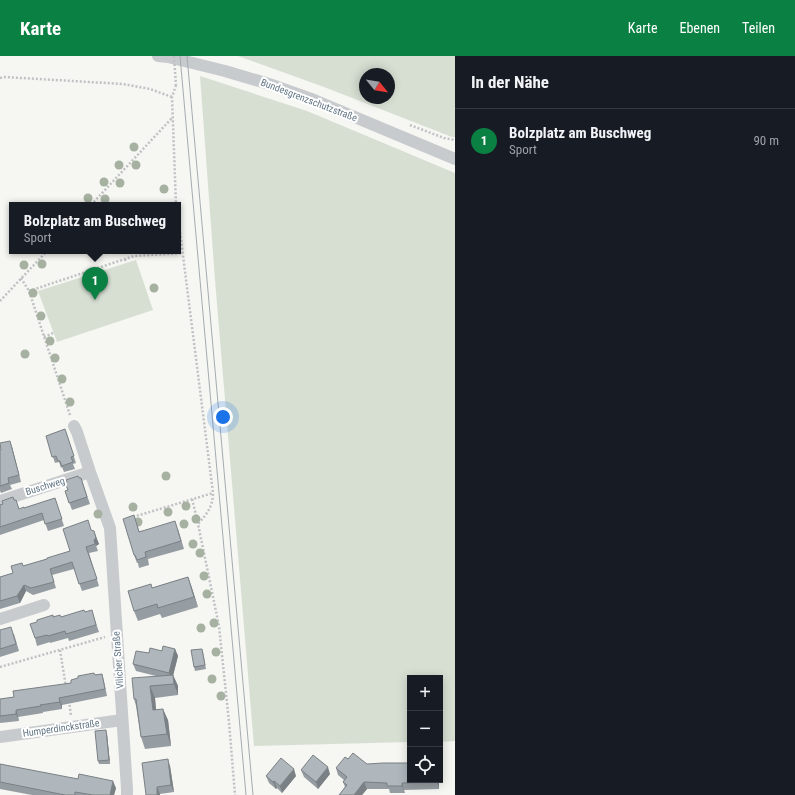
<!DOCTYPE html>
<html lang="de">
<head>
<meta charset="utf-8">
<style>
  :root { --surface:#171b24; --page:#242831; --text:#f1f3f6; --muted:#9ea1a6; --line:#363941; --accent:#0b8043 }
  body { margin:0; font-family:"Roboto Condensed",sans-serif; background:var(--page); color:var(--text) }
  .controls { position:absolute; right:12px; bottom:12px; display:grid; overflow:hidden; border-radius:0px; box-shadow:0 2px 10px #0003 }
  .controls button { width:36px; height:36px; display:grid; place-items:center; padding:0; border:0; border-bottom:1px solid var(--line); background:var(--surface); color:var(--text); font:20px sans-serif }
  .compass { position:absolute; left:359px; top:12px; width:36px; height:36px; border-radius:50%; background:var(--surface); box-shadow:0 2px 10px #0003; rotate:120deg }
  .you { position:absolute; left:223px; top:361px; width:14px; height:14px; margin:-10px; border:3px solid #fff; border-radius:50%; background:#1a73e8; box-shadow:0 0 0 6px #1a73e833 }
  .badge { display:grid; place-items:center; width:26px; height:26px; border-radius:50%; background:var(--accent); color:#fff; font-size:13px; font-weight:700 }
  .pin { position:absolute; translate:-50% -33px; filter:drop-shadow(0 1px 2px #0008) }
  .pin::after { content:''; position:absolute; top:21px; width:14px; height:12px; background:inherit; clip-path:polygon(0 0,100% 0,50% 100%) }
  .popup { position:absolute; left:9px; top:146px; width:172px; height:52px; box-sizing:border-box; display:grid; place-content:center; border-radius:0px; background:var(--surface); filter:drop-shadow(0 1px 3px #0005); font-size:13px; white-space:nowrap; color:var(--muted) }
  .popup b { font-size:15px; color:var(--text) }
  .popup::after { content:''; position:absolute; left:50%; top:100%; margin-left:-8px; border:8px solid transparent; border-top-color:var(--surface) }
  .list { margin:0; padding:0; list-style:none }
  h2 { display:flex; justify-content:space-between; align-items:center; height:52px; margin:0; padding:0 16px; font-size:17px }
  h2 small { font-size:13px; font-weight:400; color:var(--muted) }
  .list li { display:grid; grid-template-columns:26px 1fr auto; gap:12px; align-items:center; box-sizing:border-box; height:64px; padding:0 16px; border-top:1px solid var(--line) }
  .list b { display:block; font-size:15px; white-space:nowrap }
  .list p { margin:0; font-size:13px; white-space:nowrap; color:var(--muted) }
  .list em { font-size:13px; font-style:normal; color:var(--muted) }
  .icon { flex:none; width:22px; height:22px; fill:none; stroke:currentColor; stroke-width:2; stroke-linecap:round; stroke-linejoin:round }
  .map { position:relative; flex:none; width:455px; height:739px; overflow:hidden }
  header { display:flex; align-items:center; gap:24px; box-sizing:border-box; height:56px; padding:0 20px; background:var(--accent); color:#fff }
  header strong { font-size:19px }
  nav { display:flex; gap:22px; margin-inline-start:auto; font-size:14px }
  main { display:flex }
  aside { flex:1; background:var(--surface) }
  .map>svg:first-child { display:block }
  .green { fill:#d7dfd3; fill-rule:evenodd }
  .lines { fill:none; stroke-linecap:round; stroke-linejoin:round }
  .path { stroke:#bfc1c3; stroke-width:2.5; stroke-dasharray:2 2; stroke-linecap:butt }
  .minor { stroke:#c8cbce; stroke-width:12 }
  .tram { stroke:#a5acb1; stroke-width:1 }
  .path-bridge { stroke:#bfc1c3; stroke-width:2.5; stroke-dasharray:2 2; stroke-linecap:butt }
  .tree { fill:#a6b1a1 }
  .wall { fill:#969da2 }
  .shaded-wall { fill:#7a8084 }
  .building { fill:#afb7bc; stroke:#7a8084 }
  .labels { text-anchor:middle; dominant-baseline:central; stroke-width:4; stroke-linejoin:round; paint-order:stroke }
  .street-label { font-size:10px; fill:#637786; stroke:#fff }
</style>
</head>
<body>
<header>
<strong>Karte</strong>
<nav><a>Karte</a><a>Ebenen</a><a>Teilen</a></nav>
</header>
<main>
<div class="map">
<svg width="455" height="739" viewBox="0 0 455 739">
  <rect width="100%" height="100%" fill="#f6f6f2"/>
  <path class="green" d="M238 0H455V81H452L324 31ZM365 18H389V42H365Z
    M200 20 307 55 455 117V685L440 686V622H410V686L254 690 215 224Z
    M136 204 153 254 57 286 38 235Z"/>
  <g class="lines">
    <path class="path" d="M0 22 5 21 123 28 150 33 172 41
      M176 29 172 41 176 149
      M410 69 444 82 455 84
      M91 149 172 62
      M178 160 213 437C213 450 207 458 198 468L219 570 229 666 235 739
      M125 203 126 207
      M21 222 29 235 70 359
      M29 235 134 200 183 197
      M0 245 47 195
      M44 281 53 277
      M192 443 198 467
      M133 461 213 437
      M60 594 66 631
      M0 611 105 581
      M69 645 71 660"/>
    <path class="minor" d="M158 0 168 1 225 15 269 28 314 44 455 103
      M90 416 110 472 127 733V739
      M0 445 90 416 77 376 74 370
      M0 563 44 549
      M0 681 122 664"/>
    <path class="tram" d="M180 0 246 739
      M187 0 253 739"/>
    <path class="path-bridge" d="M174 0 176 29"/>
  </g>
  <g class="tree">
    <circle cx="134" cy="91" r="4.5"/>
    <circle cx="119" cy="109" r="4.5"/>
    <circle cx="136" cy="109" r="4.5"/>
    <circle cx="104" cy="126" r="4.5"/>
    <circle cx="120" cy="127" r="4.5"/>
    <circle cx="164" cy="133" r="4.5"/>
    <circle cx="88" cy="142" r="4.5"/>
    <circle cx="105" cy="143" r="4.5"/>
    <circle cx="42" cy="208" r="4.5"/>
    <circle cx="24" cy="209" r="4.5"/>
    <circle cx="154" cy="232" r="4.5"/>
    <circle cx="33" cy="237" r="4.5"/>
    <circle cx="41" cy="260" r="4.5"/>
    <circle cx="50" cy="285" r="4.5"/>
    <circle cx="25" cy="298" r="4.5"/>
    <circle cx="55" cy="302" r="4.5"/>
    <circle cx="62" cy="323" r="4.5"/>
    <circle cx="70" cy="346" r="4.5"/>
    <circle cx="166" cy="420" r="4.5"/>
    <circle cx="186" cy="450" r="4.5"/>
    <circle cx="133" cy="451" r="4.5"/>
    <circle cx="168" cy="456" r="4.5"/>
    <circle cx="98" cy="458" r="4.5"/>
    <circle cx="196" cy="463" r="4.5"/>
    <circle cx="138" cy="466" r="4.5"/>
    <circle cx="184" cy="468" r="4.5"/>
    <circle cx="193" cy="488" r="4.5"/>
    <circle cx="200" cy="497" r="4.5"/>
    <circle cx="204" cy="520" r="4.5"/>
    <circle cx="207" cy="538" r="4.5"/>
    <circle cx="214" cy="567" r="4.5"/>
    <circle cx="201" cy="572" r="4.5"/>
    <circle cx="216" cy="596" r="4.5"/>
    <circle cx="212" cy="623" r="4.5"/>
    <circle cx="221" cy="640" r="4.5"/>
  </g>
  <path class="wall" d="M65 373 76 407 73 408 75 413 64 416 62 411 61 412 59 406 55 407 46 380Z
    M12 391 21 426 10 429 12 433 1 437 0 435V394Z
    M79 422H81L90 448 72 454 65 435 68 434Z
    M55 442 64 470 48 475 44 464 0 479V449L14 444 19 453 24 452Z
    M137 467 139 475 178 473 184 493 148 503 149 509 139 512 138 507H137L134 499Z
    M91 474 99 488 96 490 98 495 89 497 99 530 82 535 74 513 52 519 56 532 33 539 26 535 20 547 0 553V521L13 517 23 510 47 503 70 495Z
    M188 521 198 551 162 562 160 558 138 565 134 555 152 532Z
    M85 556 94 561 99 576 69 585 68 582 50 587V586L37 590 35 582 37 566 53 561H61Z
    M0 574 14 578 19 595 0 601Z
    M175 593 178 600 173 619 178 630V639L155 642 156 654 168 664 171 690 145 693 141 681 136 650 134 643 156 620 136 615 133 608 149 597Z
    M203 596 206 613 195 615 194 611Z
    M102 618 104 625 107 640 62 649V653L43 656V657L18 661 19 665 0 667V643L14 641 71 627 95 619Z
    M107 678 110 708H99L98 705Z
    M348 703 410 724H439V733L404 734 405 737H390L389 733H367L362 739H339L345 731 343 726 344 724 338 719 336 712Z
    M0 708 116 732 114 739H32L0 733Z
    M170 710 174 736 160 738V739H146Z
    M301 714 330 718 318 733 304 721Z
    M266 720H296L282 737 277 732 276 733 269 727Z"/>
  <path class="shaded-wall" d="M10 385 12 391 21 426 19 419Z
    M94 475 99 488 96 490 98 495 94 484Z
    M188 521 192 532 198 551 194 541Z
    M24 529 26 535 20 547 17 540Z
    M175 593 178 600 172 624 169 617Z
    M173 619 178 630V639L174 628Z
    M150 630 155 642 157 666 153 654Z
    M59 642 62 649V653L60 646Z
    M163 653 168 664 171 690 167 678Z
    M16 654 18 661 19 665 16 658Z
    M106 674 107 678 110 708 109 704Z
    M168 703 170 710 174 736 171 729Z
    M328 711 330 718 318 733 316 726Z
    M294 713 296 720 282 737 280 730Z
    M437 724H439V733L437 726Z
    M113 725 116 732 114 739H110Z
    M274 725 277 732 276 733 273 726Z
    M364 726 367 733 362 739H354Z
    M402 727 404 734 405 737 402 730Z
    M157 731 160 738V739H157Z"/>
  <path class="building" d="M65 373 74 400 71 401 73 406 62 410 60 405H58L56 400 52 401 46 380Z
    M10 385 19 419 8 422 9 427 0 430V394H1L0 387Z
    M78 420 79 422H81L87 441 69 447 65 435 68 434 65 427 67 426 66 424Z
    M13 441 14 444H16L19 453 24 451V452L55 442 62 463 45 468 42 457 0 471V449L3 448 2 445Z
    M134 459 139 476 175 465 181 485 145 496 146 501 137 504 135 499H134L123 463Z
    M88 464 91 474 94 475 96 482 94 484 95 488 86 491 97 523 79 528 72 506 50 513 54 526 31 532 24 529 17 540 0 545V521L13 517 11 510 22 507 23 510 47 503V502L70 495 63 473Z
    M188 521 194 541 158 552 157 548 134 555 128 535 151 528 152 532Z
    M84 554 85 556 92 554 96 569 66 578 65 575 48 580 47 579 35 582 30 568 37 566V564L53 559V561L60 559 61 561Z
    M11 571 16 588 0 593V574Z
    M163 590 175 593 169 617 133 608 136 595 149 597 150 592 162 595Z
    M202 593 205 609 194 611 191 594Z
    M94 617 95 619 102 618 105 633 59 642 60 646 40 649 41 650 16 654V658L0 660V643L14 641 13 635 71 627V624L78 622V620Z
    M173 619 174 628 150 630 153 654 163 653 167 678 141 681 136 643H134L132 622Z
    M106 674 109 704 98 705 95 675Z
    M353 697 367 708 383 707H409V701H410V724H437V726L402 727V730H387V727L364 726 354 739H339L347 729 343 726 347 721 336 712 345 701 348 703Z
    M313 699 328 711 316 726 301 714Z
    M281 702 294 713 280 730 274 725 273 726 266 720Z
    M168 703 171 729 157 731V739H146L142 707Z
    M0 708 78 723 79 718 113 725 110 739H93L75 736V739H65L0 726Z"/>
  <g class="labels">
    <g class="street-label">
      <text transform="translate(309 44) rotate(21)">Bundesgrenzschutzstraße</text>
      <text transform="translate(45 430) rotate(-17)">Buschweg</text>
      <text transform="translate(118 604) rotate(-94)">Vilicher Straße</text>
      <text transform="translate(61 672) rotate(-8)">Humperdinckstraße</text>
    </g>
  </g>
</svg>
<div class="controls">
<button>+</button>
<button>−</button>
<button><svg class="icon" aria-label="locate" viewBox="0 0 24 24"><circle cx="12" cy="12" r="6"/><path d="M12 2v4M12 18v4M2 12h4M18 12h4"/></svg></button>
</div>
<svg class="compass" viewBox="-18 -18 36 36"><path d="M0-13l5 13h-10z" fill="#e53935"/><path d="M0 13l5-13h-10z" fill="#9ea1a6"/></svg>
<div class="you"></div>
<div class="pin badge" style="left:95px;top:244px">1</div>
<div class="popup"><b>Bolzplatz am Buschweg</b>Sport</div>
</div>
<aside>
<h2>In der Nähe<small></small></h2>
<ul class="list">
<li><span class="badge">1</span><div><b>Bolzplatz am Buschweg</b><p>Sport</p></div><em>90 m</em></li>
</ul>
</aside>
</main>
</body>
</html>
